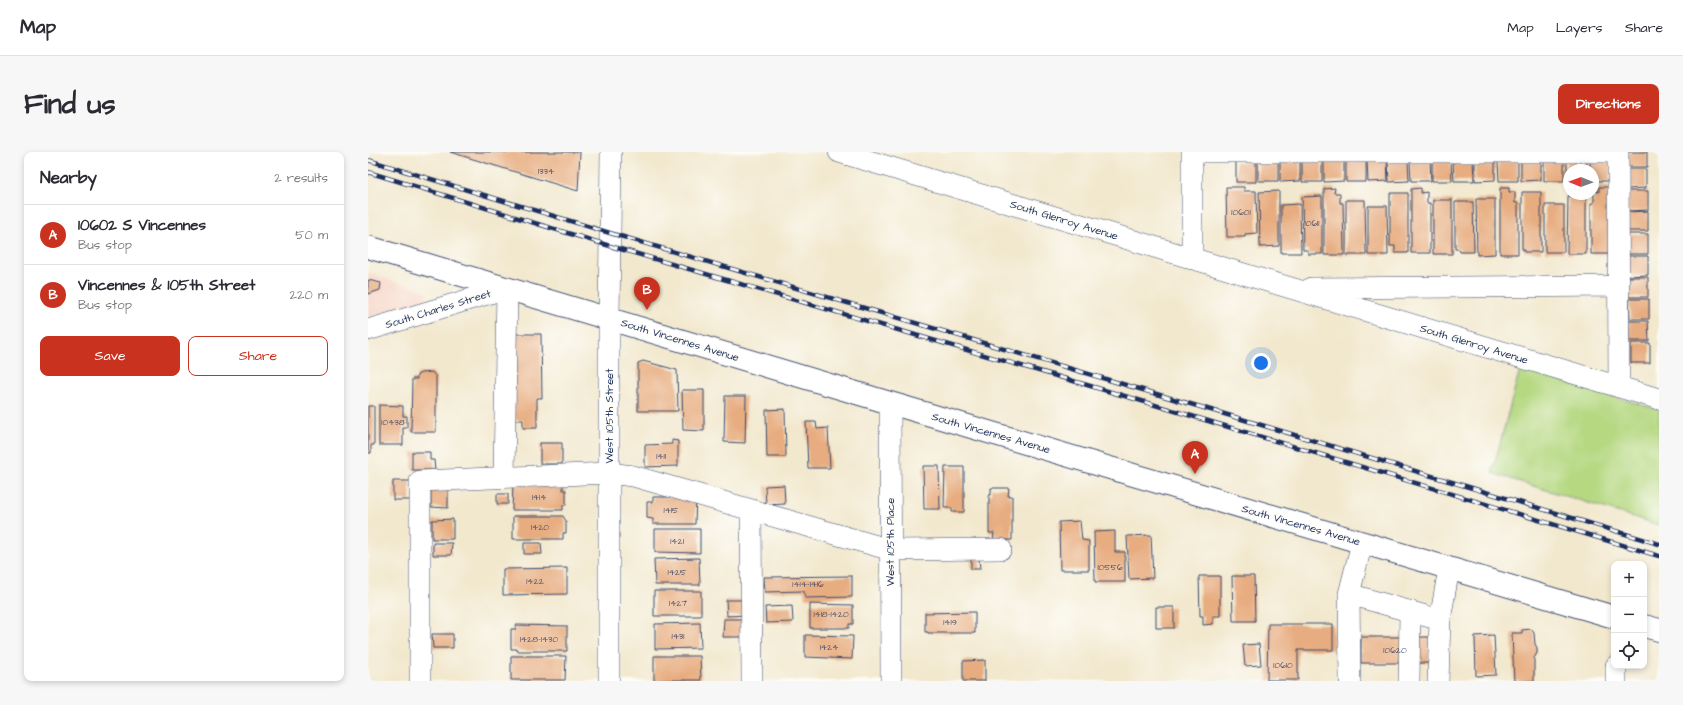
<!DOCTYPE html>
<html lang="en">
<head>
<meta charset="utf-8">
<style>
  :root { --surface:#fff; --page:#f7f7f7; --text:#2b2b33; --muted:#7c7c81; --line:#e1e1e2; --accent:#c8321e }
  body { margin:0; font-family:"Architects Daughter",sans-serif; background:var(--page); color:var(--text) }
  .controls { position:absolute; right:12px; bottom:12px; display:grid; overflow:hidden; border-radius:8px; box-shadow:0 2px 6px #0003 }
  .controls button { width:36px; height:36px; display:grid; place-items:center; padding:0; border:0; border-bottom:1px solid var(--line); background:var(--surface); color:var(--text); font:20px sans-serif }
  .compass { position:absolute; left:1195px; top:12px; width:36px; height:36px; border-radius:50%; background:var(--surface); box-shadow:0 2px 6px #0003; rotate:271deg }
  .you { position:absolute; left:893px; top:211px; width:14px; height:14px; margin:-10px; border:3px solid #fff; border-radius:50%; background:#1a73e8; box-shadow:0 0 0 6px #1a73e833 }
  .badge { display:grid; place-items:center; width:26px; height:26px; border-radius:50%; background:var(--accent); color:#fff; font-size:13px; font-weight:700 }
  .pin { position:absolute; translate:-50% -33px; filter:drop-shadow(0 1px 2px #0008) }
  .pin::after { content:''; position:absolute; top:21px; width:14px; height:12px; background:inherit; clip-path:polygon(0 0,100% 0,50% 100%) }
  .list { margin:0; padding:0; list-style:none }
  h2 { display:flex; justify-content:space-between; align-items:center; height:52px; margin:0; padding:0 16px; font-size:17px }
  h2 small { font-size:13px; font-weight:400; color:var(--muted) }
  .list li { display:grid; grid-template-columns:26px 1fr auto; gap:12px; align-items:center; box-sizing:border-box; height:60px; padding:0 16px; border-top:1px solid var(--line) }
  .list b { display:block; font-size:15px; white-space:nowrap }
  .list p { margin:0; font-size:13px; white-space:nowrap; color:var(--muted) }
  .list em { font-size:13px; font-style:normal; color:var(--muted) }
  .actions { display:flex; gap:8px; padding:12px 16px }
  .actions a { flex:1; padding:9px 0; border:1px solid var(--accent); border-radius:8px; text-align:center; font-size:14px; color:var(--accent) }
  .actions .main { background:var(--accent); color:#fff }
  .icon { flex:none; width:22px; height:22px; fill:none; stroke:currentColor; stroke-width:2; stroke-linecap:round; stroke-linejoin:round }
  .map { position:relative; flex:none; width:1291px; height:529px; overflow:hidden; border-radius:8px }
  header { display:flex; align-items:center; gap:24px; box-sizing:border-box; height:56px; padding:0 20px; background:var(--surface); border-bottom:1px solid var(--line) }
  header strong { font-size:19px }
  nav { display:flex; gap:22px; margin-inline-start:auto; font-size:14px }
  .intro { display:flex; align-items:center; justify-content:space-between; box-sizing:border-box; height:96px; padding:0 24px }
  h1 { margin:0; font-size:28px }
  .button { padding:10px 18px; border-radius:8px; background:var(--accent); color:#fff; font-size:14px; font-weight:700 }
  main { display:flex; gap:24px; padding:0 24px }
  aside { flex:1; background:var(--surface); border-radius:8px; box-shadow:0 2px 6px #0003 }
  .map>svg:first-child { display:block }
  .built { fill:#f6d2c4 }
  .green { fill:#b5d881; stroke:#688470 }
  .building { fill:#e7ac7f }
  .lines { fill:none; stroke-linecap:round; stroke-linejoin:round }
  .minor-casing { stroke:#3b4b6f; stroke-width:22 }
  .major-casing { stroke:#3b4b6f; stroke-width:24 }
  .minor { stroke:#fff; stroke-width:21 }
  .major { stroke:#fff; stroke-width:22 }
  .rail-casing { stroke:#1b2f5e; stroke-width:4.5 }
  .rail { stroke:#fdfcf7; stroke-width:3; stroke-dasharray:9; stroke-linecap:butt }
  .labels { text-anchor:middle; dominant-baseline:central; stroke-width:3; stroke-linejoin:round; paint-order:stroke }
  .number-label { font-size:9px; fill:#4e4e66 }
  .street-label { font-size:11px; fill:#1b2f5e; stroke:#fdfcf7 }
</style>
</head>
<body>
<header>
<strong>Map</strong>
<nav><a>Map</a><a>Layers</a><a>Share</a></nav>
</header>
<div class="intro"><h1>Find us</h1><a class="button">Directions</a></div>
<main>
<aside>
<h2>Nearby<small>2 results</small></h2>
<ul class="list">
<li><span class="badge">A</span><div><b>10602 S Vincennes</b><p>Bus stop</p></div><em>50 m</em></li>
<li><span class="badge">B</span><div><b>Vincennes &amp; 105th Street</b><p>Bus stop</p></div><em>220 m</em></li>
</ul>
<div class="actions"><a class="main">Save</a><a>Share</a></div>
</aside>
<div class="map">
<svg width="1291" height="529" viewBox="0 0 1291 529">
  <rect width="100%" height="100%" fill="#fdfcf7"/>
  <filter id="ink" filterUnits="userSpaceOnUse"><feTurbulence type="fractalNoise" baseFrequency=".025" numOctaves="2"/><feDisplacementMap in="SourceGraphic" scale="8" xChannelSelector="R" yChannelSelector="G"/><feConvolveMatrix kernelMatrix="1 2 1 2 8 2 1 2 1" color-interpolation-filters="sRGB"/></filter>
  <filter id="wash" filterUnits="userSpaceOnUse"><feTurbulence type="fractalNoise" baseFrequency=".012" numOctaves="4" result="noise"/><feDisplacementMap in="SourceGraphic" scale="16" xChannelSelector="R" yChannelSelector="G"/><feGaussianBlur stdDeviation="0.9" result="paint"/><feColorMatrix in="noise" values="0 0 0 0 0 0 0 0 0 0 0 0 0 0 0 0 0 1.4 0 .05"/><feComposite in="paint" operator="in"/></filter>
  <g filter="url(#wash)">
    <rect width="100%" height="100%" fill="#f2e8ce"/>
    <path class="built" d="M0 121 59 140 58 148 0 165Z"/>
    <path class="green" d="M1152 217 1291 258V373L1124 321Z"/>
    <g id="blocks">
      <path class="building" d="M82 0H212L210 39Z
        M1260 0H1279V15H1260Z
        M1105 8 1106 29H1086L1085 9Z
        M1127 8V28L1107 29V9Z
        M1153 8H1173V28L1153 29Z
        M1196 8V29H1176V9Z
        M1199 8H1219V18H1201V29H1199Z
        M1242 8V29H1225V18H1222V9Z
        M888 9V30H868V10Z
        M890 9H910V29H890Z
        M932 9V29L912 30V10Z
        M954 9V30H934V10Z
        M956 9H976V29L956 30Z
        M998 9V30H978V10Z
        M999 9H1019L1020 29 1000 30Z
        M1040 9 1041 29 1021 30 1020 10Z
        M1042 9H1062L1063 29H1043Z
        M1064 9H1083L1084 29H1064Z
        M1130 9H1150V29H1131Z
        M1259 17H1278V36L1259 37Z
        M858 35H876V39H888L889 81 877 82V85H859Z
        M1231 35H1241L1242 102H1223V51H1226V39L1231 40Z
        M967 36 966 41H972V51H975L976 103H956V37Z
        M1053 36V41L1059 40V51H1062V101H1043V37Z
        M1132 36H1141V40H1147V51H1150V102H1132Z
        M911 39V94L892 95 891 40Z
        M1260 39H1280V58L1260 59Z
        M1154 40H1173V100H1156V97H1154Z
        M1022 41H1040V101H1027V94H1022Z
        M1218 43V102H1199L1200 44Z
        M954 44V102H940V98H935L934 45Z
        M1108 47H1127V102L1109 103Z
        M978 48H997L998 103H978Z
        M1065 48H1084V102H1065Z
        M1087 50H1105L1106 100H1092L1091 97H1087Z
        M932 52 933 101H913V53Z
        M1177 53H1196V100H1177Z
        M1000 54H1019L1020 103H1000Z
        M1280 59V79H1260V60Z
        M1260 82H1280V102H1260Z
        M1260 104H1280V123L1260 124Z
        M1260 125H1280V145H1260Z
        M0 128 13 131 12 138 0 142Z
        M1261 147H1281V167H1262Z
        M1261 169H1280L1281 189H1261Z
        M145 182H173L174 246H169V276H155V268H145Z
        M1263 191H1282V211H1263Z
        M275 209 309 218 310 259H270V211Z
        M64 220 68 225V280H43L44 227H49V223L53 221Z
        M314 238H336V279L315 278Z
        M357 244H378L377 291 356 290Z
        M11 253 35 254V264H39V276H35V293H11Z
        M0 254H6V293H3V301H0Z
        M417 257 418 305H399L398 258Z
        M438 270H448L449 277 460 276 462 316H440Z
        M304 288 310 289V314L277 315V293L304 292Z
        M172 291H194V312H172Z
        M44 300H62V308H66L67 318H44Z
        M555 314H571L572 357H556Z
        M577 315H596V360H584V356H576Z
        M25 329H42V348H25Z
        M145 333H195V338H198V353H195V358H144Z
        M416 333 417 352 398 353 397 334Z
        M623 336H641L640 344H644V388H625L626 381H621V343H623Z
        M63 338H80V356L63 355Z
        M129 342H140V352H129Z
        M285 345H328L327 372H285V367L279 366V350H285Z
        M145 364H195L198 369V381H195V387H145Z
        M85 367V387H64V368Z
        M712 369 714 388 721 389V418H692L691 370Z
        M287 377H332V401L287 400Z
        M747 379V400H757V430H727L726 380Z
        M783 383 785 426 761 427 759 384Z
        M65 391H84L83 403H65Z
        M156 391H173L174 402H156Z
        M331 406 332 433H287L286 407Z
        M611 406 612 417H603V407Z
        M199 416V442L135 443V417Z
        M484 424V445L437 446 436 439 397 440 396 425Z
        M831 424H852V464H845V472L835 473V464H832Z
        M864 424H886L887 469H865Z
        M286 439H333V464H286Z
        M358 448H379V463L359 464Z
        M442 452 485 453V472H481V476H442Z
        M424 454 425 470 398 471 397 455Z
        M788 455H806V476H788Z
        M607 460V481H560V480H557V461Z
        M356 467H374V485H355Z
        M332 471 333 496 287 497V472Z
        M900 472H965V498H930V528H899Z
        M148 473 199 474V499H149V497H143V477H148Z
        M1163 477 1166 481 1167 492 1169 496V501L1166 506V529H1146L1144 481H1154V478Z
        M64 482H85V496H65Z
        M437 483 485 484 484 507 437 505Z
        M1126 483 1128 523 1108 524 1107 484Z
        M993 485H1062L1061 511H993Z
        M891 492 893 513 877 514 875 493Z
        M143 504H198L197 528H143Z
        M286 504H332L333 528H286Z
        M617 508V529H595V509Z"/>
    </g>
  </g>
  <g filter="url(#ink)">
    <use href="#blocks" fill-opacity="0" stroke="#3b4b6f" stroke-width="1"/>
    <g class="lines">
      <defs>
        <path id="minor" d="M471 0 1291 247
          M824 0H1250
          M824 0V107
          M1250 0 1251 235
          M943 136 1250 134
          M0 178 139 136 136 325
          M522 251 523 529
          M383 358 384 529
          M994 391 981 442 1072 468 1081 416
          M981 442 982 529
          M1248 514V529
          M52 529V329L241 321 265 324 523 398 633 397
          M241 529V166L243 0
          M1041 529 1042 459
          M1070 529 1072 468"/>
        <path id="major" d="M0 95 522 251 1246 465
          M1276 474 1291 478"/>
      </defs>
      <use href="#minor" class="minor-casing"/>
      <use href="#major" class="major-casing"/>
      <use href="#minor" class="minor"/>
      <use href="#major" class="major"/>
      <defs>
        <path id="rail" d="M0 8 242 81 870 266 1291 392
          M0 20 242 94 767 247 1291 404"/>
      </defs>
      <use href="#rail" class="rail-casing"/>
      <use href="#rail" class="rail"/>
    </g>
  </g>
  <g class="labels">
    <g class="number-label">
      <text x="178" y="19">1334</text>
      <text x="873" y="60">10601</text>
      <text x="944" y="71">10611</text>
      <text x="25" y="270">10438</text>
      <text x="293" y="304">1411</text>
      <text x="171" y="345">1414</text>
      <text x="303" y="358">1415</text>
      <text x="172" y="375">1420</text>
      <text x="309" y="389">1421</text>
      <text x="742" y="415">10556</text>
      <text x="309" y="420">1425</text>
      <text x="167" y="429">1422</text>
      <text x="440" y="432">1414-1416</text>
      <text x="310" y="451">1427</text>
      <text x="463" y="462">1418-1420</text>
      <text x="582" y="470">1419</text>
      <text x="310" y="484">1431</text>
      <text x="171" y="487">1428-1430</text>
      <text x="461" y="495">1424</text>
      <text x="1027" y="498">10620</text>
      <text x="915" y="513">10610</text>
    </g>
    <g class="street-label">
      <text transform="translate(696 68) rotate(17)">South Glenroy Avenue</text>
      <text transform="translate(70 157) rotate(-17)">South Charles Street</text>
      <text transform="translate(312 188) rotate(17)">South Vincennes Avenue</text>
      <text transform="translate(1106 192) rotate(17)">South Glenroy Avenue</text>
      <text transform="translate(241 264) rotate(-90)">West 105th Street</text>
      <text transform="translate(623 281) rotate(16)">South Vincennes Avenue</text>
      <text transform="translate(933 373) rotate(16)">South Vincennes Avenue</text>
      <text transform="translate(522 390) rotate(-90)">West 105th Place</text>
    </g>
  </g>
</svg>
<div class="controls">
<button>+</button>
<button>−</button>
<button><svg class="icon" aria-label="locate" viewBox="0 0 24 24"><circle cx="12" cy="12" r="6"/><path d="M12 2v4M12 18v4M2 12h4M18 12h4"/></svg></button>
</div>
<svg class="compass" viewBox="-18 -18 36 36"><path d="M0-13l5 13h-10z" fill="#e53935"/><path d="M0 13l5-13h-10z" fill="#7c7c81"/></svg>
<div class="you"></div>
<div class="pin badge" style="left:827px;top:322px">A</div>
<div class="pin badge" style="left:279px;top:158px">B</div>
</div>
</main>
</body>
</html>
